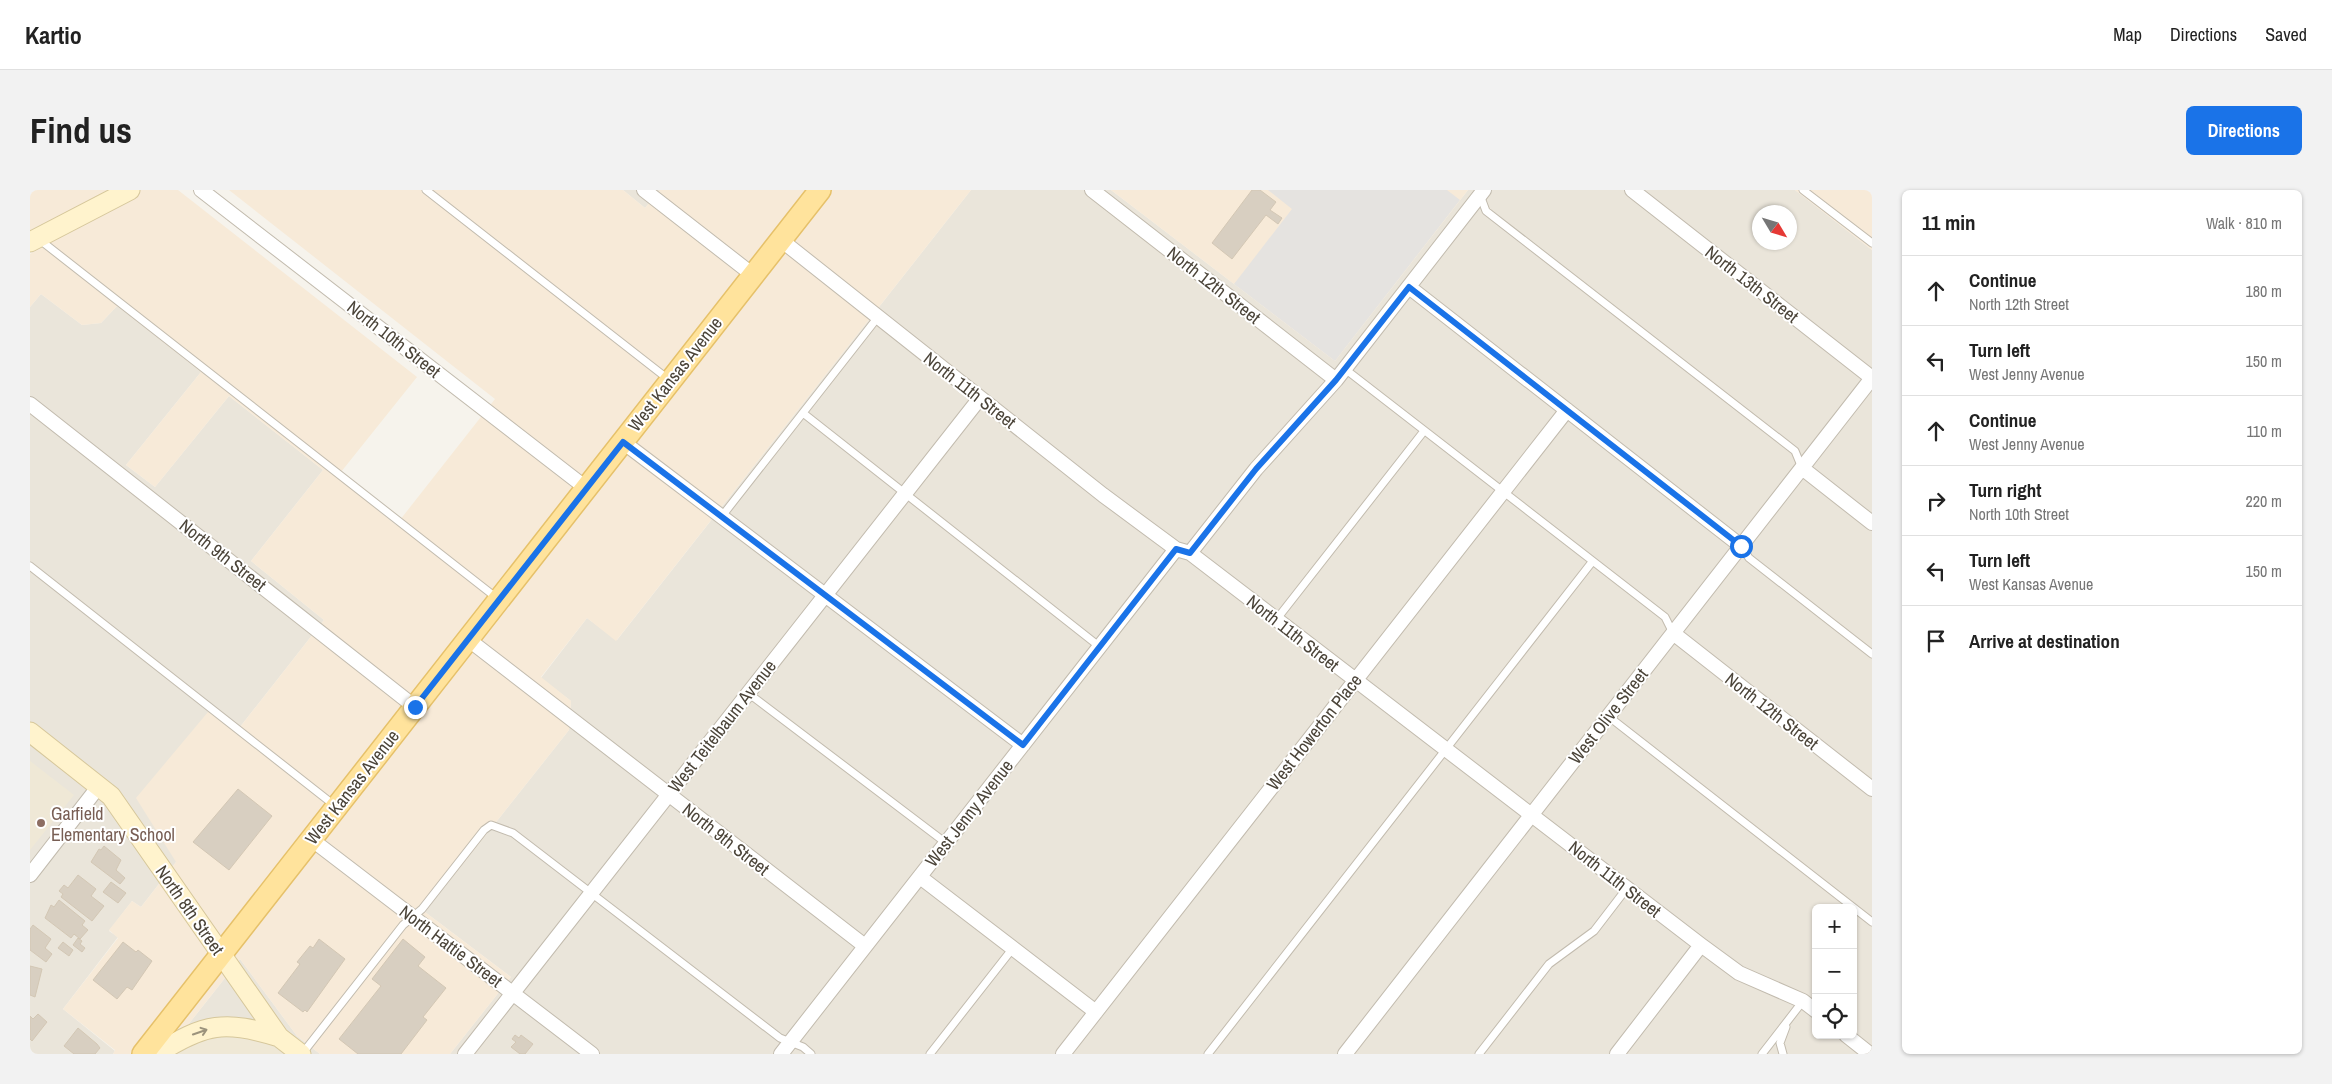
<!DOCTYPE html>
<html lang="en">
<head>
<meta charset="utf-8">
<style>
  :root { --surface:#fff; --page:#f2f2f2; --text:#222; --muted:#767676; --line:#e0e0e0; --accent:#1a73e8 }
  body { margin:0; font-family:"Archivo Narrow",sans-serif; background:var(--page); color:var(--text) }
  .controls { position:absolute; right:15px; bottom:15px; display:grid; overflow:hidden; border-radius:8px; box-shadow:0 1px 4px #0004 }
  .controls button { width:45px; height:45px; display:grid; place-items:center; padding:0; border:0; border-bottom:1px solid var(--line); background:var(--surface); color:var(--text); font:25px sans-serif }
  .compass { position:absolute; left:1722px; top:15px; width:45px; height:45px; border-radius:50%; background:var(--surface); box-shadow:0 1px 4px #0004; rotate:128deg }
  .stop { position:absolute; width:15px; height:15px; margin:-11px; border:4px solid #1a73e8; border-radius:50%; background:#fff }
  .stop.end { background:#1a73e8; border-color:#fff; box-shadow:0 1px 5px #0008 }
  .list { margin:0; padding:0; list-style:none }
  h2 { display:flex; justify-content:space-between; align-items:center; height:65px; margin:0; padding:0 20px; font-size:21px }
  h2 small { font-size:16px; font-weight:400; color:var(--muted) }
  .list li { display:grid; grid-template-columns:32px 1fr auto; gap:15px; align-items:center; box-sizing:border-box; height:70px; padding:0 20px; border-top:1px solid var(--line) }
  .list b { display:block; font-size:19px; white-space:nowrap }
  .list p { margin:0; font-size:16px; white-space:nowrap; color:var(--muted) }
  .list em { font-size:16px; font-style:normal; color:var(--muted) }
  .icon { flex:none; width:28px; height:28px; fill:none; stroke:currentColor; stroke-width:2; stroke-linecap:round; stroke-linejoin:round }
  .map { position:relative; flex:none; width:1842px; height:864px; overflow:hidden; border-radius:8px }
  header { display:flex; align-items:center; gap:30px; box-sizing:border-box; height:70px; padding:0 25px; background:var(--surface); border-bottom:1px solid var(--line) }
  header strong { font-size:24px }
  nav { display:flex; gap:28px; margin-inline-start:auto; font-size:18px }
  .intro { display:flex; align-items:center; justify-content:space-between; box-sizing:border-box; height:120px; padding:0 30px }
  h1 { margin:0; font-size:35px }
  .button { padding:12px 22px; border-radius:8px; background:var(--accent); color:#fff; font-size:18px; font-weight:700 }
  main { display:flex; gap:30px; padding:0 30px }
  aside { flex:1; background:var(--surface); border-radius:8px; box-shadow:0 1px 4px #0004 }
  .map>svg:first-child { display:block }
  .residential { fill:#eae5da; fill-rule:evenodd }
  .commercial { fill:#f7ead8 }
  .education { fill:#efe8d6 }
  .parking { fill:#e5e3e0 }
  .building { fill:#d8cfc1; stroke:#d3c7b4 }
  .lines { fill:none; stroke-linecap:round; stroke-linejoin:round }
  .lane-casing { stroke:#c2bbae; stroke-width:9 }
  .street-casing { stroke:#c2bbae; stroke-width:16 }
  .secondary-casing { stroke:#d6c79b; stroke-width:21 }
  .primary-casing { stroke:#e6c16a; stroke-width:24 }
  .lane { stroke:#fff; stroke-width:7 }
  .street { stroke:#fff; stroke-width:14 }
  .secondary { stroke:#fff3cd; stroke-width:19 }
  .primary { stroke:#ffe39c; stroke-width:21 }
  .oneway { stroke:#9c937c }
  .route { stroke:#1a73e8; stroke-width:6 }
  .education-dot { fill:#8d6e63; stroke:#fff; stroke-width:2 }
  .labels { text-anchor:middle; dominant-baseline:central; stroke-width:4; stroke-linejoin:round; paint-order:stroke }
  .street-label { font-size:18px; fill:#4b4439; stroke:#fff }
  .education-label { font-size:18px; fill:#785e54; stroke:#fff; text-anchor:start }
</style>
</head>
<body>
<header>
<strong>Kartio</strong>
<nav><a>Map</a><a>Directions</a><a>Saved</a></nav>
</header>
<div class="intro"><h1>Find us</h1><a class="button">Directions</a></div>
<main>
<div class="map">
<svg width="1842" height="864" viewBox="0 0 1842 864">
  <rect width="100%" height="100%" fill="#f6f3ec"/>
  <path class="residential" d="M593 0H630L615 18Z
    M941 0H1081L1305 171 1438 0H1765L1842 60V864H420L481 787 395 722 539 540 541 511 511 488 557 428 587 450ZM1730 22H1760V52H1730ZM1786 718H1823V845H1786Z
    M11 104 52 135 71 133 87 116 171 182 96 275 125 297 199 206 293 280 221 371 294 430 210 537 146 672 111 717 102 711 79 741 88 747 33 819 85 861 83 864H0V117Z
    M210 769 267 846 290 864H135Z"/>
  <path class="commercial" d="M0 0H148L387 187 307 287 366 335 465 209 199 0H593L615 18 630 0H941L586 451 557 428 511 487 541 511 539 540 395 722 481 787 420 864H290L267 846 210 769 135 864H83L85 860 33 819 88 748 79 740 102 711 111 717 146 672 106 608 178 522 210 537 294 430 221 371 293 280 199 206 125 297 96 275 171 182 87 116 71 133 52 135 11 104 0 117V64L11 58 0 48Z
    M1081 0H1438L1305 171Z
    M1765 0H1842V60Z"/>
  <path class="education" d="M0 571 44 605 0 660Z
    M179 844 235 848 253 864H141Z"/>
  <path class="parking" d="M1238 0H1417L1430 10 1305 171 1204 94 1262 19Z"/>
  <path class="building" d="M1222 0H1230L1246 12 1240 20 1252 28 1248 34 1236 25 1202 69 1182 53Z
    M208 599 242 626 199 680 163 652Z
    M74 656 91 670 86 680 95 688 90 694 61 672 69 659 71 660Z
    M48 685 66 699 61 706 74 716 62 731 31 707 33 704 29 701 34 695 38 698Z
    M81 692 96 703 88 713 73 702Z
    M29 710 55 731 52 735 58 740 50 749 44 744 41 748 15 728 21 715 24 717Z
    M3 735 21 749 15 758 22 764 16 772 0 760V739Z
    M48 748 52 751 50 754 55 758 52 762 43 755Z
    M289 749 315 769 277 822 275 820 273 822 248 803 270 774 267 772 280 756 283 758Z
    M373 749 395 767 388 776 416 798 393 827 397 830 371 864H328L309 849 351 796 342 789Z
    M33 752 43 760 39 766 28 758Z
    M93 752 106 762 108 760 122 771 102 800 97 797 87 809 63 790Z
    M0 776 12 779 5 807 0 805Z
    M8 824 17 832 2 851 0 849V826L3 829Z
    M48 838 67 854 70 858 65 864H44L34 856Z
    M485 845 489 848 491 845 503 854 495 864H490L481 857 486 852 482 849Z"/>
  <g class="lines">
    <defs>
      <path id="lane" d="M396 0 638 189
        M1773 0 1842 53
        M1450 5 1456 21 1765 261 1772 278
        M10 50 468 409
        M1315 179 1635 427 1643 443
        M773 223 1070 457
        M692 326 848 127
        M1711 356 1719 368 1842 464
        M0 376 304 615
        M1246 430 1394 241
        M718 503 916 653
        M1578 526 1842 732
        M272 864 373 735 392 719 454 640 461 635 483 643 750 848 773 857 781 864
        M900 864 983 758
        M1178 864 1562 372
        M1449 864 1519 774 1564 741 1597 698
        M1732 864 1773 811
        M1753 864 1750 853 1756 837"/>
      <path id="street" d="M171 0 556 298
        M614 0 723 85
        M1062 0 1306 190
        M1602 0 1842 188
        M751 50 1073 305 1146 359 1160 363 1671 755 1709 783 1773 811 1786 821
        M1379 97 1711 356
        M0 214 385 517
        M593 252 993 555
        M1772 278 1842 333
        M1160 363 1226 279 1306 190 1454 0
        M1643 443 1842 599
        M439 450 835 756
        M281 649 562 864
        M0 685 69 596
        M890 687 1066 822
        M1816 845 1840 864
        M435 864 950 208
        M751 864 1146 359
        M1033 864 1537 220
        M1315 864 1842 188
        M1587 864 1671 755"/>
      <path id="secondary" d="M0 52 100 0
        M0 542 81 606 249 847 271 864
        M127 864C174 833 196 830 249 847"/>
      <path id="primary" d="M113 864 790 0"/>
    </defs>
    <use href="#lane" class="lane-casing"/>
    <use href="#street" class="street-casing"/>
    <use href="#secondary" class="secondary-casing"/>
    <use href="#primary" class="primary-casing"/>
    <use href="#lane" class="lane"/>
    <use href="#street" class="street"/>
    <use href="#secondary" class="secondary"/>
    <use href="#primary" class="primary"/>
  </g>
  <defs><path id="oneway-shaft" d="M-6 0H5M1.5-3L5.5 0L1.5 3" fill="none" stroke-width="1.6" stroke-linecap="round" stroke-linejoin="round" transform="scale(1.25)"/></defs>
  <use class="oneway" href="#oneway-shaft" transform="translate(170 842) rotate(-19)"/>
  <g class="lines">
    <path class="route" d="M385 517 593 252 993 555 1146 359 1160 363 1226 279 1306 190 1379 97 1711 356"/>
  </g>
  <circle class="education-dot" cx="11" cy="633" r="5"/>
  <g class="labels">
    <g class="street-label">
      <text transform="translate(1722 94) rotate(38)">North 13th Street</text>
      <text transform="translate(1184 95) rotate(38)">North 12th Street</text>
      <text transform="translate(364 149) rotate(38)">North 10th Street</text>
      <text transform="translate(645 184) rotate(-52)">West Kansas Avenue</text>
      <text transform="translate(940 200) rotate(38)">North 11th Street</text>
      <text transform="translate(193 365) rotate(38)">North 9th Street</text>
      <text transform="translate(1263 443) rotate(38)">North 11th Street</text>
      <text transform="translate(1742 521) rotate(38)">North 12th Street</text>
      <text transform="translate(1578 526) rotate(-52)">West Olive Street</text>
      <text transform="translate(692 536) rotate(-52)">West Teitelbaum Avenue</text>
      <text transform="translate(1284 542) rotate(-52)">West Howerton Place</text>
      <text transform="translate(322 597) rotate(-52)">West Kansas Avenue</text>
      <text transform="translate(939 623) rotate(-52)">West Jenny Avenue</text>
      <text transform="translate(696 649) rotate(38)">North 9th Street</text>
      <text transform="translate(1585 689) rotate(38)">North 11th Street</text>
      <text transform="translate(160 720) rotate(55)">North 8th Street</text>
      <text transform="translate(421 756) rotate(37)">North Hattie Street</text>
    </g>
    <g class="education-label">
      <text x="21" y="623">Garfield<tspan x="21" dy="21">Elementary School</tspan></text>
    </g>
  </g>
</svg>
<div class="controls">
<button>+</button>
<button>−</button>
<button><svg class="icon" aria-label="locate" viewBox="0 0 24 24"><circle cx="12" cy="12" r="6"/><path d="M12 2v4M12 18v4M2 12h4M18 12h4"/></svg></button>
</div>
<svg class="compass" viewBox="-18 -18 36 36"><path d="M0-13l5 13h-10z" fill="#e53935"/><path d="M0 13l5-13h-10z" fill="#767676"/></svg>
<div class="stop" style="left:1711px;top:356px"></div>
<div class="stop end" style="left:385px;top:517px"></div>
</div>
<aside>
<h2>11 min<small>Walk · 810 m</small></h2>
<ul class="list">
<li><svg class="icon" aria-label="ahead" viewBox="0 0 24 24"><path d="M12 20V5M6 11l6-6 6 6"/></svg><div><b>Continue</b><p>North 12th Street</p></div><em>180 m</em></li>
<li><svg class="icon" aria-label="left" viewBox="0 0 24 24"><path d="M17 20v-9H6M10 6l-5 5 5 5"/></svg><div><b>Turn left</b><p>West Jenny Avenue</p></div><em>150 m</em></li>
<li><svg class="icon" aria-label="ahead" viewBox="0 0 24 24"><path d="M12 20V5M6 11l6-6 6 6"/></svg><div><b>Continue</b><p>West Jenny Avenue</p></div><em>110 m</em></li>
<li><svg class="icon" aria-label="right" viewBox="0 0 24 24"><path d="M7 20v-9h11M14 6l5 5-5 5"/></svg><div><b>Turn right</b><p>North 10th Street</p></div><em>220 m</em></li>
<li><svg class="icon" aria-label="left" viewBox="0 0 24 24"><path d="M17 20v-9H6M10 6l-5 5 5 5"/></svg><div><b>Turn left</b><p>West Kansas Avenue</p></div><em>150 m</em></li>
<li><svg class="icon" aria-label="arrive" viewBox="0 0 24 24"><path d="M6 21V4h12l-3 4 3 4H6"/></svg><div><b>Arrive at destination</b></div></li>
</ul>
</aside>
</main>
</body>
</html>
